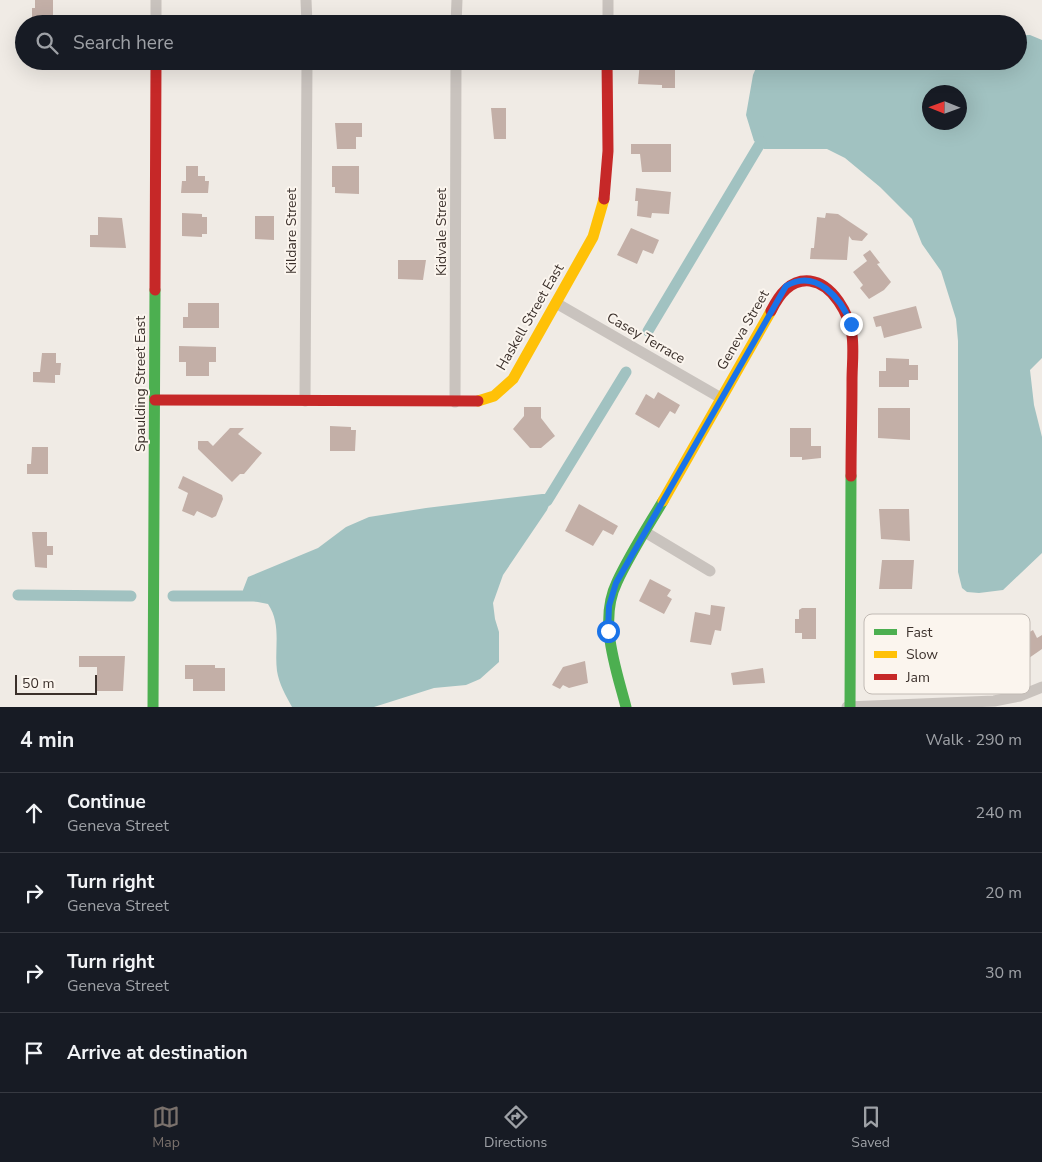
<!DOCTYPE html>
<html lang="en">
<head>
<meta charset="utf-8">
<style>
  :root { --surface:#171b24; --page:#242831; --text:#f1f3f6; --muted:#9ea1a6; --line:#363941; --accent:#7a716c }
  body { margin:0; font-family:"Nunito Sans",sans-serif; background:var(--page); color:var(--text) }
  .compass { position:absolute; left:922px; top:85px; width:45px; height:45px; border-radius:50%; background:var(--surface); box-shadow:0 5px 20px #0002; rotate:271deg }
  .scale { position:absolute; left:15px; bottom:12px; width:82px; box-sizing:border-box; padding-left:5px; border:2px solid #3b302b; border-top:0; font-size:14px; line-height:18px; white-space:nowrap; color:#3b302b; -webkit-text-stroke:4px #fbf5ee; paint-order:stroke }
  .stop { position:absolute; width:15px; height:15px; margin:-11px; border:4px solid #1a73e8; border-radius:50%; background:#fff }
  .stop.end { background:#1a73e8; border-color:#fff; box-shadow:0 1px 5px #0008 }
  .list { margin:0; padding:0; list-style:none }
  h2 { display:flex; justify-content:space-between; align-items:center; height:65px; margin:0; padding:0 20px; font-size:21px }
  h2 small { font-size:16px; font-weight:400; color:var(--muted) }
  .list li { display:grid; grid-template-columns:32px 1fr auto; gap:15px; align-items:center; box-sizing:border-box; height:80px; padding:0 20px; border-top:1px solid var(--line) }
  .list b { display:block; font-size:19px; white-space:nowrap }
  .list p { margin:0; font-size:16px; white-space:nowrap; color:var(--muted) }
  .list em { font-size:16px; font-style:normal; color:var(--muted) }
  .icon { flex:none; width:28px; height:28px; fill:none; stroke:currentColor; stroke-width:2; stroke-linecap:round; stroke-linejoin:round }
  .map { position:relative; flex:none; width:1042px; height:707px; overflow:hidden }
  .search { position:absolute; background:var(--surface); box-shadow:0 5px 20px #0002; left:15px; right:15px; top:15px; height:55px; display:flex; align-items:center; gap:12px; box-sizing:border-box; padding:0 18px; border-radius:28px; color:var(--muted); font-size:19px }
  .sheet { height:385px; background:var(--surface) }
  nav { display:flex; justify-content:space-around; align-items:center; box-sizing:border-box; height:70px; border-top:1px solid var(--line); background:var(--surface); font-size:14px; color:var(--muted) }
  nav a { display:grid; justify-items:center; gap:2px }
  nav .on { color:var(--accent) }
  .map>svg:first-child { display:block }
  .water { fill:#a1c2c1; fill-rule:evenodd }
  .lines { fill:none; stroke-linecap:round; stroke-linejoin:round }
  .canal { stroke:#a1c2c1; stroke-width:11 }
  .building { fill:#c3afa7 }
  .street { stroke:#c9c3be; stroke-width:11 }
  .fast { stroke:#4caf50; stroke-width:11 }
  .slow { stroke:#ffc107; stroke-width:11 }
  .jam { stroke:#c62828; stroke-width:11 }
  .route { stroke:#1a73e8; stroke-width:6 }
  .labels { text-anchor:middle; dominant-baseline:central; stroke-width:4; stroke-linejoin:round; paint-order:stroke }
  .street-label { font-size:14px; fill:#3b302b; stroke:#fbf5ee }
  .key { fill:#fbf5ee; stroke:#c1bab4; stroke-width:1 }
  .key-label { font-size:14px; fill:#3b302b }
</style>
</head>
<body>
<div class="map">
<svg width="1042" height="707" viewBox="0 0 1042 707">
  <rect width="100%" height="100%" fill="#f0ebe5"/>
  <path class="water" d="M1018 35H1030L1042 40V358L1030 370 1034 405 1042 437V553L1003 590 979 593 967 592 962 588 958 572V341L956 319 941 271 922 244 912 219 880 187 845 158 827 149H764L754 141 746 115 753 75 759 61H1018ZM930 92H960V122H930Z
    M542 494H547L552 498 547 510 503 575 493 603 495 619 499 632V662L480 679 466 685 434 688 374 707H292C286 696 279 684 277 671 274 648 282 625 268 604L243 599V590L248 577 318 548 346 527 369 517 426 508Z"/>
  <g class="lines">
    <path class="canal" d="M648 331 761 142
      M547 501 626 372
      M18 595 131 596
      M173 596H255"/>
  </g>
  <path class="building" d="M35 0H53V17H47L46 22H32V8H35Z
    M640 61H675V88H662V85L638 84Z
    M491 108H506V139H494Z
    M335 123H362V137H356V149H337Z
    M631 144H671V172H642L640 154H631Z
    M186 166H198V176H205V181H209L208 193H181L182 181H186Z
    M332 166H359V194L335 193V187H332Z
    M636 188 671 192 669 214 652 213 651 218 637 216 638 201H635Z
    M182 213 202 214V217H207V234H202V237L182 236Z
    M826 213 838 214 868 234 862 241 852 240 849 236 847 260 810 259 811 248H814L817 217 825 218Z
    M255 216H274V240L255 239Z
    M98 217 122 218 126 248 90 247V235H98Z
    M631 228 659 240 653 254 643 250 637 264 617 255Z
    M870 250 880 263 877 264 891 282 884 290 869 299 860 288 863 285 853 272 867 261 863 255Z
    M398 260H426L423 280 398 279Z
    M188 303H219V328H183V317H188Z
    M916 306 922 328 884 338 881 326 876 327 873 317Z
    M179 346 216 347V362H209V376H186V362H179Z
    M42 353H56V363H61L60 375H55V383L33 382V372H40Z
    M886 358 909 359V365H918V380H909V387H879V371H886Z
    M658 392 680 405 675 414 670 411 659 428 635 414 646 394 654 399Z
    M524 407H541V418L555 436 541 448H530L513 429 524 416Z
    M878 408H910V440L878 438Z
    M330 426 351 427V430H356L355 451H330Z
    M230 428H244L238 434 262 453 244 474H240L232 482 198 449V441H208L213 446Z
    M790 428H811V446H821V458L802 460V457H790Z
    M32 447H48V474H27V464H31Z
    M183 476 222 495 223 499 216 516 212 518 197 511 194 516 182 511 188 493 178 488Z
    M579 504 618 526 613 535 603 530 593 546 565 531Z
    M879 509H909L910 541 881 539Z
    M32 532H47V546H53V555H47V568L35 567Z
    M882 560H914L912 589H879Z
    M650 579 671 590 667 596 672 599 664 614 639 601Z
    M711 605 725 607 721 631 715 630 711 645 690 642 695 612 710 615Z
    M802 608H816V639H802V633H795V619H799V610Z
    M1033 630 1037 638 1042 635V649L1013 669 1006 656 1019 648 1014 641Z
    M79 656H125L123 691H97V667H79Z
    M585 661 588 683 569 688 563 685 560 689 552 685 563 667Z
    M185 665H215V668H225V691H193V679H185Z
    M763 668 765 683 733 685 731 673Z"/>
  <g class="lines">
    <path class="street" d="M306 0 307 24
      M156 24V0
      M456 24 457 0
      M608 24V0
      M556 303 721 398
      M305 401 307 61
      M455 402 456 61
      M645 532 710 571
      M847 707 994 701 1020 696 1042 687"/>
    <path class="fast" d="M153 707 155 290
      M626 707C616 668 598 621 617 582 630 554 647 528 663 501
      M850 707 851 476"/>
    <path class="slow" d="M478 401 494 396 513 379 593 237 604 199
      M663 501 771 311"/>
    <path class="jam" d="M604 199 608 151 607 61
      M155 290 156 61
      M771 311C779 295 790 279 810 281 833 284 849 314 852 335 854 350 852 366 852 381 852 412 851 444 851 476
      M155 400 478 401"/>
  </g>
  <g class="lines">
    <path class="route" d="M608 631 609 606 616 583 786 286C816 268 841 298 851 324"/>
  </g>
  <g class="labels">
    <g class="street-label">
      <text transform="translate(291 231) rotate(-90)">Kildare Street</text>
      <text transform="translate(441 232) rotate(-90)">Kidvale Street</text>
      <text transform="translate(530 317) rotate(-60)">Haskell Street East</text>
      <text transform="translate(743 330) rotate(-60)">Geneva Street</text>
      <text transform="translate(646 338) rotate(30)">Casey Terrace</text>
      <text transform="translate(140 384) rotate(-90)">Spaulding Street East</text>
    </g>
  </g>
  <rect x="864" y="614" width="166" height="80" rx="8" class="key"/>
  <rect x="874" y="629" width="23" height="6" fill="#4caf50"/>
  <rect x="874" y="651" width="23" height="7" fill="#ffc107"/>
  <rect x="874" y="674" width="23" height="6" fill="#c62828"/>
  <g class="key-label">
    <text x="906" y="637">Fast</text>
    <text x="906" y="659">Slow</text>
    <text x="906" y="682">Jam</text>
  </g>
</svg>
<svg class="compass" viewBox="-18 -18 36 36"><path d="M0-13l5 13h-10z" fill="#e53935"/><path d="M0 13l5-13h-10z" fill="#9ea1a6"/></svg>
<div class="scale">50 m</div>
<div class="stop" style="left:608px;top:631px"></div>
<div class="stop end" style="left:851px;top:324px"></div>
<div class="search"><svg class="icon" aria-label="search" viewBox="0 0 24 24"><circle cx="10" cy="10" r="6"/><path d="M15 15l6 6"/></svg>Search here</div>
</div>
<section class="sheet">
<h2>4 min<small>Walk · 290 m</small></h2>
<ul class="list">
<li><svg class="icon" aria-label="ahead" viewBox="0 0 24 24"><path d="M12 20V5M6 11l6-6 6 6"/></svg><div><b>Continue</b><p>Geneva Street</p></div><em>240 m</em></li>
<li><svg class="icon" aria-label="right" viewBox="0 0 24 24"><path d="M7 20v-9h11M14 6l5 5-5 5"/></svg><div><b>Turn right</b><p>Geneva Street</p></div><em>20 m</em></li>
<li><svg class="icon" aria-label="right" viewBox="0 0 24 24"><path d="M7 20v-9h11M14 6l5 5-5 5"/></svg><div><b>Turn right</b><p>Geneva Street</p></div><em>30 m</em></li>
<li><svg class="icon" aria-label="arrive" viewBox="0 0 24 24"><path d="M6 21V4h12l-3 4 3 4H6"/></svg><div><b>Arrive at destination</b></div></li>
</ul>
</section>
<nav>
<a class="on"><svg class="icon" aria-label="map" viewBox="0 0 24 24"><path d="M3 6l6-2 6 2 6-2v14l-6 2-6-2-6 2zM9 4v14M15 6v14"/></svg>Map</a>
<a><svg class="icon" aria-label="directions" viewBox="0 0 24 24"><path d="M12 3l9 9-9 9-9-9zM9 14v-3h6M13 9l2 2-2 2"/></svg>Directions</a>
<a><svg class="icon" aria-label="saved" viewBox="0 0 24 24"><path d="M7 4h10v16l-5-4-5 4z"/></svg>Saved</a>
</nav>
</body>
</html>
